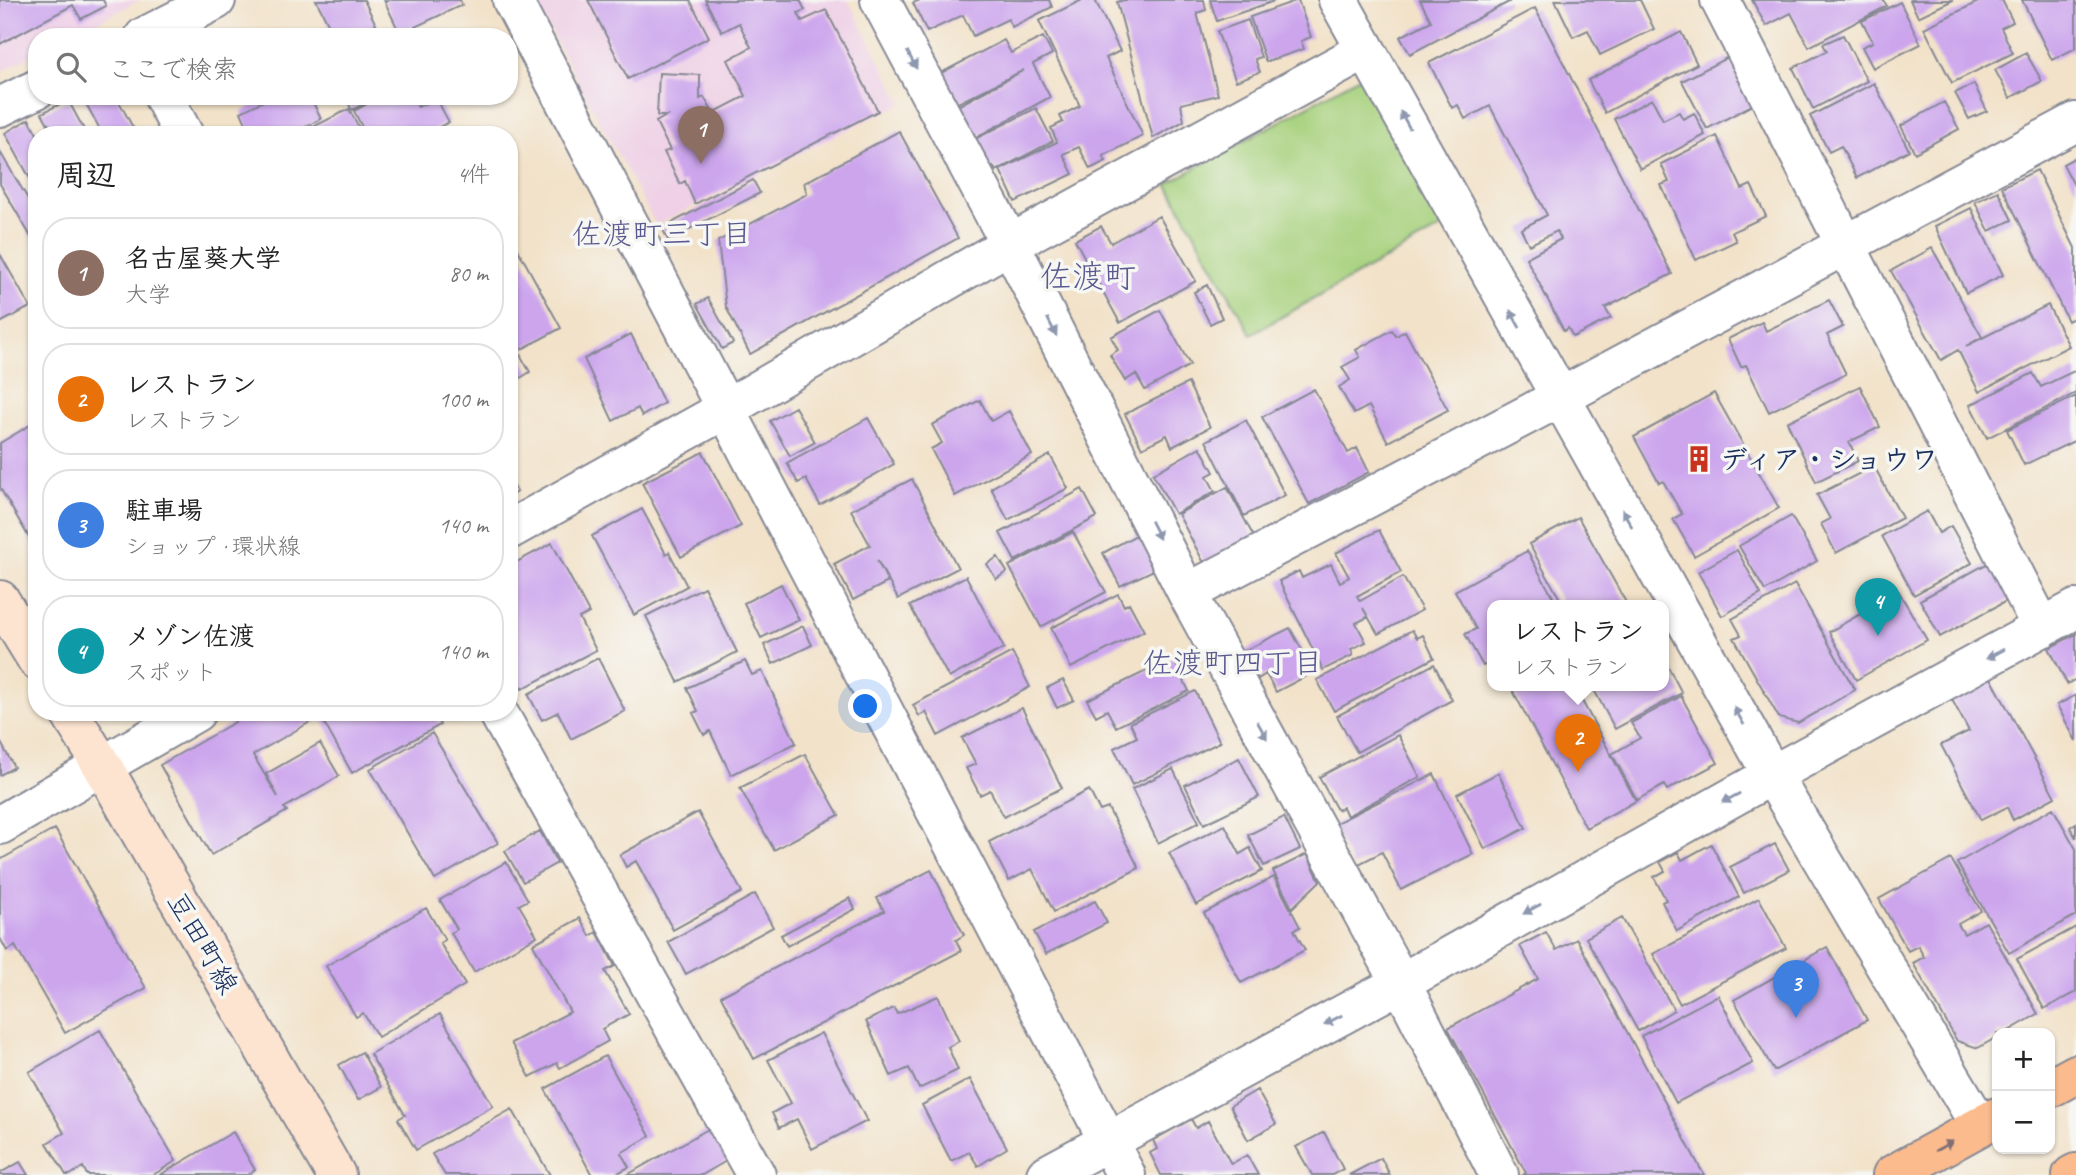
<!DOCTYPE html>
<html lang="ja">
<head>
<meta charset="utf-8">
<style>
  :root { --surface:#fff; --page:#f6f6f6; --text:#222; --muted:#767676; --line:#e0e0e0; --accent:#c8321e }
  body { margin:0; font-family:Caveat,"Klee One",sans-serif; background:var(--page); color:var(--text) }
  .controls { position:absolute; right:21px; bottom:21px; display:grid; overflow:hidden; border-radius:14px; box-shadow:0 2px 5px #0004 }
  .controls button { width:63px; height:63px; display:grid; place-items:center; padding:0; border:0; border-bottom:2px solid var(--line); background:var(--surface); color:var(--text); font:35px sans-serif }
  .you { position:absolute; left:866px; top:707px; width:24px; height:24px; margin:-18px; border:5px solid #fff; border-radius:50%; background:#1a73e8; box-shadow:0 0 0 10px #1a73e833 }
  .badge { display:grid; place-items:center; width:46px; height:46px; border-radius:50%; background:var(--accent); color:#fff; font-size:23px; font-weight:700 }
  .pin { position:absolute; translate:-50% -58px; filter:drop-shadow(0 2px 4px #0008) }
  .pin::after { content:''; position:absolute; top:37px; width:24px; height:21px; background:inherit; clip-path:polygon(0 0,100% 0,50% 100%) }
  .popup { position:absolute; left:1487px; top:600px; width:182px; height:91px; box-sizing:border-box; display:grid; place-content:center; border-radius:14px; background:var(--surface); filter:drop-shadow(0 2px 5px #0005); font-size:23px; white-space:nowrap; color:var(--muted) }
  .popup b { font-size:26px; color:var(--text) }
  .popup::after { content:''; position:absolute; left:50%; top:100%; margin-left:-14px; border:14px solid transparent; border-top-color:var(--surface) }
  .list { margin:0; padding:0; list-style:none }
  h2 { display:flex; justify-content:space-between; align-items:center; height:91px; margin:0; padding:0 28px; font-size:30px }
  h2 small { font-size:23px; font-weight:400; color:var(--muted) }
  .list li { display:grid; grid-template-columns:46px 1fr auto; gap:21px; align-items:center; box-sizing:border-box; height:112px; margin:0 14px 14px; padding:0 14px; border:2px solid var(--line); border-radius:28px }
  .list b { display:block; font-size:26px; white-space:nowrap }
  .list p { margin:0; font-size:23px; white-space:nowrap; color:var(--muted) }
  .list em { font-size:23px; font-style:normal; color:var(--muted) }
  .icon { flex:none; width:38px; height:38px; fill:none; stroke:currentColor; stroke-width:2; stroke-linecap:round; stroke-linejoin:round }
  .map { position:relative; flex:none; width:2076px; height:1175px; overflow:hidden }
  .search { position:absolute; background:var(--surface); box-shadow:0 2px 5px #0004; left:28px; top:28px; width:490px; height:77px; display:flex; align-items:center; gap:18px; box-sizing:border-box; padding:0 24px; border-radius:28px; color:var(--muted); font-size:26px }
  .panel { position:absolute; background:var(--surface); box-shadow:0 2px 5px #0004; left:28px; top:126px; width:490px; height:595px; border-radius:28px }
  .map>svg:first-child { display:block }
  .built { fill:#efd0e6 }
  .green { fill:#a7d17d; stroke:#61806e; stroke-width:2 }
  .building { fill:#cca5ed }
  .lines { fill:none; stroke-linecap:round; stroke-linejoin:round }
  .street-casing { stroke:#868894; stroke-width:42 }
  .secondary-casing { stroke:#868894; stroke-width:42 }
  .primary-casing { stroke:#868894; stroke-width:42 }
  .street { stroke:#fff; stroke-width:38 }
  .secondary { stroke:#fde4d1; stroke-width:38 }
  .primary { stroke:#fbbb8d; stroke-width:38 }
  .oneway { fill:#8d97ae }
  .oneway2 { fill:#806e73 }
  .labels { text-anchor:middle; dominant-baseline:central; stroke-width:7; stroke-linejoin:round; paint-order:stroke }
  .poi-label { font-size:28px; font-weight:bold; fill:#1b2f5e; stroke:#f6f6f2; text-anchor:start }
  .street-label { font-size:28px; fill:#1b2f5e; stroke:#f6f6f2 }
  .neighbourhood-label { font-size:30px; fill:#595890; stroke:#f6f6f2 }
  .quarter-label { font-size:32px; fill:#595890; stroke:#f6f6f2 }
</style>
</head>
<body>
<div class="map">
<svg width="2076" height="1175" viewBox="0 0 2076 1175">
  <rect width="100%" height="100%" fill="#f6f6f2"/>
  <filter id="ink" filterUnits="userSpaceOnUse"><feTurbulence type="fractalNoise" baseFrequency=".0143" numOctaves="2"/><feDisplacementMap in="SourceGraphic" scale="14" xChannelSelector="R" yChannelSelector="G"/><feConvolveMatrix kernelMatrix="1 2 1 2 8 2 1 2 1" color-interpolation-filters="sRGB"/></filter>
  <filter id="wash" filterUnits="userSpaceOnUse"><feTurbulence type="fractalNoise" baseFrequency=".00686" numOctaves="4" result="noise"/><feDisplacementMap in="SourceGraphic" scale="28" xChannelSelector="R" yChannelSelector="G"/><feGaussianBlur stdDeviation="1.57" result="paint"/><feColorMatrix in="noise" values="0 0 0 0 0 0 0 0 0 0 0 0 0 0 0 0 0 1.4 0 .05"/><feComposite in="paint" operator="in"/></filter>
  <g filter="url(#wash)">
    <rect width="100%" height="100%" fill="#f2e2c9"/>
    <path class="built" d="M0 0H140L68 37H37V53L0 72Z
      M534 0H848L902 103 656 225Z"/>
    <path class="green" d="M1363 75 1446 225 1251 334 1167 184Z"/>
    <g id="blocks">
      <path class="building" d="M0 0H103L106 6 81 19 73 5 0 44Z
        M316 0H364L382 37H326L333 33Z
        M384 0H460L462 5 400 34Z
        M588 0H690L709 37 628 79Z
        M705 0H800L805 10 798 13 802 21 826 10 878 111 695 204 685 181 680 184 664 152 670 150 656 122 666 116H657L659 73 700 75V99L704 97 713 113 746 96 728 60 751 47 739 23 722 32Z
        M920 0H1049L1052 7 1012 27 1008 19 973 36 963 15 927 32 913 3Z
        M1082 0H1095L1120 51 1106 58 1143 136 1103 156 1106 161 1090 169 1079 147 1063 154 1073 174 1015 202 1000 170 1057 142 1051 128 1063 122 1060 116 1080 106 1039 21Z
        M1124 0H1204L1206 10 1197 13 1218 95 1181 104 1184 121 1153 138 1117 2Z
        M1210 0H1277L1217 21Z
        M1298 0 1311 37 1301 41 1304 49 1266 62 1250 17Z
        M1420 0H1508L1509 2 1410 54 1400 37 1431 21Z
        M1555 0H1640L1654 29 1600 55 1588 30 1573 37Z
        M1752 0H1883L1887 6 1809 47 1791 13 1766 26Z
        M1910 0H1953L1918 17Z
        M1982 0H2002L2013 22 2001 28 2013 53 1952 83 1924 28Z
        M2022 0H2076V48L2052 60Z
        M1900 2 1921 44 1873 68 1862 47 1873 42 1862 21Z
        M1535 8 1672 274 1605 308 1611 318 1573 337 1568 328 1564 331 1526 258 1561 239 1557 231 1529 245 1521 229 1547 215 1490 106 1465 119 1458 105 1452 108 1429 63Z
        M1248 20 1261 57 1255 59 1260 72 1236 81 1217 31Z
        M1681 32 1697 64 1605 113 1588 80Z
        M1843 35 1867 81 1813 109 1793 68 1827 51 1823 44Z
        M1043 37 1052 54 1033 64 1050 97 969 141 952 109 1024 70 956 104 941 73 1004 40 1011 53Z
        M2026 53 2042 81 2010 98 1995 70Z
        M1728 57 1754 104 1707 129 1682 81Z
        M1874 83 1909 150 1857 178 1841 146 1829 152 1810 116Z
        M1974 84 1987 111 1969 119 1955 93Z
        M82 96H116L137 135H103Z
        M273 96H310L321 119 290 135H251L241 112Z
        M344 96H379L352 110Z
        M382 96H413L418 107 436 98 449 122 424 135H366L354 111Z
        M1652 99 1663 120 1679 112 1683 119 1694 113 1705 135 1640 169 1614 119Z
        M68 100 87 135H54L42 113Z
        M1944 102 1959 129 1915 153 1901 126Z
        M1036 108 1053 141 996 171 993 166 990 168 975 139Z
        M349 109 363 135H297Z
        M29 119 37 134V191L5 133Z
        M899 131 958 238 750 354 726 307 718 241 807 194 804 183Z
        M1717 136 1742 189 1751 185 1766 216 1732 232 1736 241 1696 260 1661 185 1669 182 1661 164Z
        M0 152 37 214V247L0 184Z
        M2076 157V189L2063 164Z
        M2037 170 2076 250V317L2068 321 2002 187Z
        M753 180 760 193 668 240 662 228Z
        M1998 191 2012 220 1989 231 1975 202Z
        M1971 208 2003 275 1966 293 1935 226Z
        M1159 216 1196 281 1120 323 1075 240 1101 226 1111 243Z
        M509 233 561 328 509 356Z
        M1932 248 1982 337 1966 346 2048 305 2069 346 1979 392 1958 350 1941 360 1891 271Z
        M0 254 30 307 0 323Z
        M1207 285 1222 318 1210 324 1194 292Z
        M708 298 733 343 722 349 697 304Z
        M1829 300 1843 327 1827 335 1846 374 1769 412 1746 365 1741 367 1728 339 1762 322 1766 331Z
        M1160 310 1190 365 1145 390 1136 374 1125 381 1110 355 1118 350 1111 337Z
        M1392 330 1396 336 1405 331 1448 410 1388 442 1369 406 1354 414 1339 387 1350 380 1342 367 1360 357 1356 350Z
        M631 334 664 403 642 416 638 408 613 421 584 359Z
        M519 353 530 372 509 385V359Z
        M2076 370V393L1987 438 1970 405 2033 373 2041 387Z
        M1188 383 1210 427 1172 447 1167 435 1142 448 1125 414Z
        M1860 386 1880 427 1849 442 1858 461 1816 482 1787 422Z
        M1314 389 1348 453 1357 448 1369 472 1309 504 1262 417Z
        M1714 393 1779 508 1694 556 1673 519 1682 514 1663 481 1659 483 1634 437Z
        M2076 396V440L2024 465 2007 430Z
        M980 400 991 421 1009 411 1032 455 955 496 931 449 942 443 932 425Z
        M795 407 815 442 790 456 770 421Z
        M868 418 894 464 820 505 806 479 798 483 787 463Z
        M1246 420 1285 495 1244 516 1206 441Z
        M37 421V551L0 488V443Z
        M1200 447 1214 472 1207 476 1215 491 1175 514 1153 474Z
        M703 452 741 526 681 557 642 483Z
        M1050 455 1068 488 1008 520 991 488Z
        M1874 466 1902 518 1836 553 1821 524 1830 519 1817 495Z
        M509 477 517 492 509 496Z
        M912 479 958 568 898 599 877 560 888 582 853 600 834 564 870 545 851 510Z
        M1227 487 1254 537 1204 563 1178 514Z
        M1082 489 1097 517 1015 561 1000 533Z
        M642 509 666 554 669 552 687 586 634 615 592 536Z
        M1927 511 1939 533 1951 526 1972 563 1914 595 1882 536Z
        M1791 516 1817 561 1765 591 1739 546Z
        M1578 517 1628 606H1577L1574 601 1564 606 1529 544Z
        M1379 530 1401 572 1357 596 1360 601 1403 577 1422 610 1378 634 1363 608 1368 617 1356 623 1366 642 1351 649 1353 655 1323 670 1279 581 1299 571 1302 578 1331 564 1340 582 1349 577 1336 553Z
        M1073 532 1106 592 1041 627 1009 566Z
        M1138 534 1156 569 1120 586 1103 553Z
        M552 543 589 613 579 618 596 650 522 689 509 665V566Z
        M1737 550 1761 594 1722 616 1698 572Z
        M1527 551 1558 606H1492V662L1483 666 1465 634 1476 629 1455 591Z
        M998 557 1007 572 996 579 987 564Z
        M1990 562 2010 599 1940 637 1920 600Z
        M966 576 1004 648 949 678 910 606Z
        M781 584 799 620 761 638 744 603Z
        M1795 584 1855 690 1798 723 1779 718 1734 638 1741 635 1732 619Z
        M704 587 737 652 678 682 646 616Z
        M1899 592 1927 640 1856 680 1829 632Z
        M1118 594 1124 606 1129 603 1144 631 1071 668 1051 628Z
        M803 626 812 645 773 664 764 645Z
        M1290 628 1314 672 1276 692 1266 674 1258 679 1244 651Z
        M1412 630 1417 638 1423 635 1434 658 1334 711 1317 680Z
        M2076 634V679L2067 684 2049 648Z
        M1012 652 1030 687 938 736 926 712 919 716 913 705Z
        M598 658 625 711 571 739 558 712 542 720 528 694Z
        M1173 658 1189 691 1116 727 1107 710 1096 716 1087 700Z
        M1664 659 1682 693 1615 729 1592 686H1664Z
        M745 661 752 675 762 671 796 743 731 775 710 731 704 735 693 713 698 711 687 688Z
        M1434 664 1452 700 1357 752 1337 716Z
        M1990 676 2055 797 2013 820 2007 807 1981 820 1941 745 1969 731 1951 698Z
        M1063 680 1074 700 1057 708 1047 688Z
        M1516 686H1574L1636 801 1586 828 1512 689Z
        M1195 691 1220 742 1132 785 1114 748 1137 737 1130 723Z
        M2076 695V741L2057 705Z
        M1681 696 1718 763 1667 790 1664 785 1637 800 1612 754 1640 738 1631 723Z
        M1022 708 1062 788 1004 817 990 790 980 795 966 768 976 764 962 738Z
        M248 712H307L312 721 253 755 278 797 266 774 320 743 339 776 284 808 287 811 211 855 160 765 235 722V720Z
        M318 712H434L440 725 352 773Z
        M432 733 498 843 435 880 370 769Z
        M1398 735 1420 777 1347 816 1343 807 1337 810 1319 777Z
        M0 741 14 767 0 775Z
        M805 754 839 815 774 850 740 788Z
        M1239 758 1259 797 1204 824 1185 785Z
        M1173 769 1199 822 1158 843 1132 789Z
        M1498 773 1526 828 1485 849 1457 794Z
        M1434 774 1473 854 1401 890 1382 852 1353 867 1332 825Z
        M1089 790 1100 811 1108 808 1139 868 1054 912 1032 869 1009 881 989 842Z
        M2053 808 2076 849V915L2009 953 1957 863Z
        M698 812 742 892 673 930 636 861 626 867 620 855Z
        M1284 817 1300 849 1264 866 1248 835Z
        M2076 823V838L2070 827Z
        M1225 825 1240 854 1250 848 1262 871 1196 905 1169 853Z
        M55 829 146 988 65 1033 15 946 7 951 0 938V860Z
        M540 831 557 863 523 882 505 851Z
        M1711 844 1739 897 1677 931 1662 902 1666 900 1654 877 1665 871 1660 862 1678 852 1682 860Z
        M1775 844 1789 870 1744 893 1730 867Z
        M1307 854 1320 881 1292 908 1273 871Z
        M1951 859 1981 911 1958 924 1964 934 1986 922 2038 1014 2005 1033H1997V1037L1978 1048 1957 1041 1913 963 1924 957 1918 946 1908 951 1879 899Z
        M506 862 528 900 519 905 537 936 474 972 451 933 457 929 440 900Z
        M931 870 964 935 956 940 961 951 754 1059 721 996 884 911 877 898Z
        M1274 877 1300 927 1294 930 1305 950 1241 983 1204 913Z
        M755 894 773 927 686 974 668 942Z
        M850 898 855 909 787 946 781 935Z
        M1759 898 1786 948 1680 1004 1653 954Z
        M1095 901 1107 923 1046 954 1034 932Z
        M426 908 445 940 440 943 465 985 378 1037 363 1013 356 1017 326 966Z
        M580 918 590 936 597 932 615 966 605 971 629 1014 602 1029 608 1041 560 1068 557 1063 530 1077 511 1043 570 1012 533 944Z
        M1622 918 1674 1010 1638 1031 1586 938Z
        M2076 927V992L2044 1009 2017 959Z
        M1546 932 1556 950 1577 939 1704 1175H1523L1526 1173 1448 1028 1538 979 1520 946Z
        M1827 947 1867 1020 1774 1071 1734 1000Z
        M1718 995 1753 1063 1676 1103 1641 1036Z
        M938 996 959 1041 948 1047 958 1070 919 1089 909 1068 891 1076 866 1021 894 1008 897 1014Z
        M440 1014 493 1106 416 1150 398 1119 405 1115 370 1054Z
        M100 1030 176 1161 153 1175H87L83 1167 70 1175H66L47 1143 64 1133 29 1072Z
        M821 1033 867 1121 812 1149 797 1119 779 1128 772 1113 791 1103 768 1060Z
        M362 1052 381 1087 358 1100 339 1065Z
        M605 1056 650 1136 621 1153 629 1167 614 1175H592L545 1089Z
        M970 1079 1007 1148 978 1166 969 1152 951 1161 922 1105Z
        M1257 1090 1276 1124 1248 1140 1230 1106Z
        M512 1109 550 1175H445L432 1154Z
        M1191 1119 1196 1128 1208 1121 1231 1164 1247 1155 1258 1175H1161L1150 1153 1157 1149 1153 1140Z
        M710 1128 728 1160 702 1175H627Z
        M233 1132 255 1170 247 1175H160Z
        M1324 1132 1343 1169 1332 1175H1312L1296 1147Z
        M1381 1158 1390 1175H1349Z
        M20 1162 28 1175H0V1173Z"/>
    </g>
  </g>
  <g filter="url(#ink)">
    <use href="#blocks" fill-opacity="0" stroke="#868894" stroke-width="2"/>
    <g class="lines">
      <defs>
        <path id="street" d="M512 0 1126 1175
          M880 0 1010 244 1187 593 1401 983 1499 1175
          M1338 0 1772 775 1980 1126
          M1720 0 2042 628
          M144 37 216 0
          M163 96 184 135
          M0 107 37 89
          M509 530 726 409 1010 244 1366 50
          M1187 593 1559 398 2076 122
          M498 712 756 1175
          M0 825 196 712
          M1046 1175 1401 983 1772 775 2076 609"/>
        <path id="secondary" d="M0 600 37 660
          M69 712 103 767 336 1175"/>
        <path id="primary" d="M2050 1088 2076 1074
          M1892 1175 1997 1117
          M2072 1175 2076 1173"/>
      </defs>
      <use href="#street" class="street-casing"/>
      <use href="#secondary" class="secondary-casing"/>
      <use href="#primary" class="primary-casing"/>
      <use href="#street" class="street"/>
      <use href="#secondary" class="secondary"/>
      <use href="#primary" class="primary"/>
    </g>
    <defs><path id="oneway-solid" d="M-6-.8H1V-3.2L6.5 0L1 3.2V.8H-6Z" transform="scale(1.75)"/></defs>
    <g class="oneway">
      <use href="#oneway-solid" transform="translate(912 60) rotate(62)"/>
      <use href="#oneway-solid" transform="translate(1405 120) rotate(-119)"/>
      <use href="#oneway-solid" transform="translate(1515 319) rotate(-119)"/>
      <use href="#oneway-solid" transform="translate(1052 327) rotate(63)"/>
      <use href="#oneway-solid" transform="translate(1627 518) rotate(-119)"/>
      <use href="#oneway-solid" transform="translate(1155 530) rotate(63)"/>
      <use href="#oneway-solid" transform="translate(1995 654) rotate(151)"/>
      <use href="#oneway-solid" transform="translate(1739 716) rotate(-119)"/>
      <use href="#oneway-solid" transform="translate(1262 730) rotate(61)"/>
      <use href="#oneway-solid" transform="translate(1731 798) rotate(151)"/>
      <use href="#oneway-solid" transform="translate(1532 909) rotate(151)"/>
      <use href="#oneway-solid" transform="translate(1333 1020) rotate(152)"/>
    </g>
    <use class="oneway2" href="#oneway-solid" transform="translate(1944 1146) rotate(-29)"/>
  </g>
  <defs>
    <symbol id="building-bare" viewBox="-9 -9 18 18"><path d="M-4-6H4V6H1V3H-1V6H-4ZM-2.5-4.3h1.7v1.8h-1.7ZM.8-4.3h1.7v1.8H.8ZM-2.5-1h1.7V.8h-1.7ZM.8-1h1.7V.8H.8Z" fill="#c8321e" stroke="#f6f6f2" stroke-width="2.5" paint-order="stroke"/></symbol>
  </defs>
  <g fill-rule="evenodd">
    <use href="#building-bare" x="1680" y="440" width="38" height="38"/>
  </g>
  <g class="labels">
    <g class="poi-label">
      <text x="1720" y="459">ディア・ショウワ</text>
    </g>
    <g class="street-label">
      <text transform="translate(203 943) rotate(60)">豆田町線</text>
    </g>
    <g class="neighbourhood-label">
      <text x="662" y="234">佐渡町三丁目</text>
      <text x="1233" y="663">佐渡町四丁目</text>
    </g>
    <g class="quarter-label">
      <text x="1088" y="276">佐渡町</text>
    </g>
  </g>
</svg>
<div class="controls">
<button>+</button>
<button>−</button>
</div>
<div class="you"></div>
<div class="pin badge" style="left:701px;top:164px;background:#8d6e63">1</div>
<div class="pin badge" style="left:1578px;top:772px;background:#e8710a">2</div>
<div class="popup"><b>レストラン</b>レストラン</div>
<div class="pin badge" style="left:1796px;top:1018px;background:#3f7fe0">3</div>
<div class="pin badge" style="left:1878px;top:636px;background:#0f9aa8">4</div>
<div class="search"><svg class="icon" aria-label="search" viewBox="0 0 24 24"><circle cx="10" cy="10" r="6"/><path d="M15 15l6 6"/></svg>ここで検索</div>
<section class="panel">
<h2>周辺<small>4件</small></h2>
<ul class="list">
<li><span class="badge" style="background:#8d6e63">1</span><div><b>名古屋葵大学</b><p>大学</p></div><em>80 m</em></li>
<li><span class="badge" style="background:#e8710a">2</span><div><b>レストラン</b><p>レストラン</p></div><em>100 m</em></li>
<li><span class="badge" style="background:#3f7fe0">3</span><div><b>駐車場</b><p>ショップ · 環状線</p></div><em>140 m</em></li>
<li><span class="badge" style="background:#0f9aa8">4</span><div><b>メゾン佐渡</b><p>スポット</p></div><em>140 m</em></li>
</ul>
</section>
</div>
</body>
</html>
